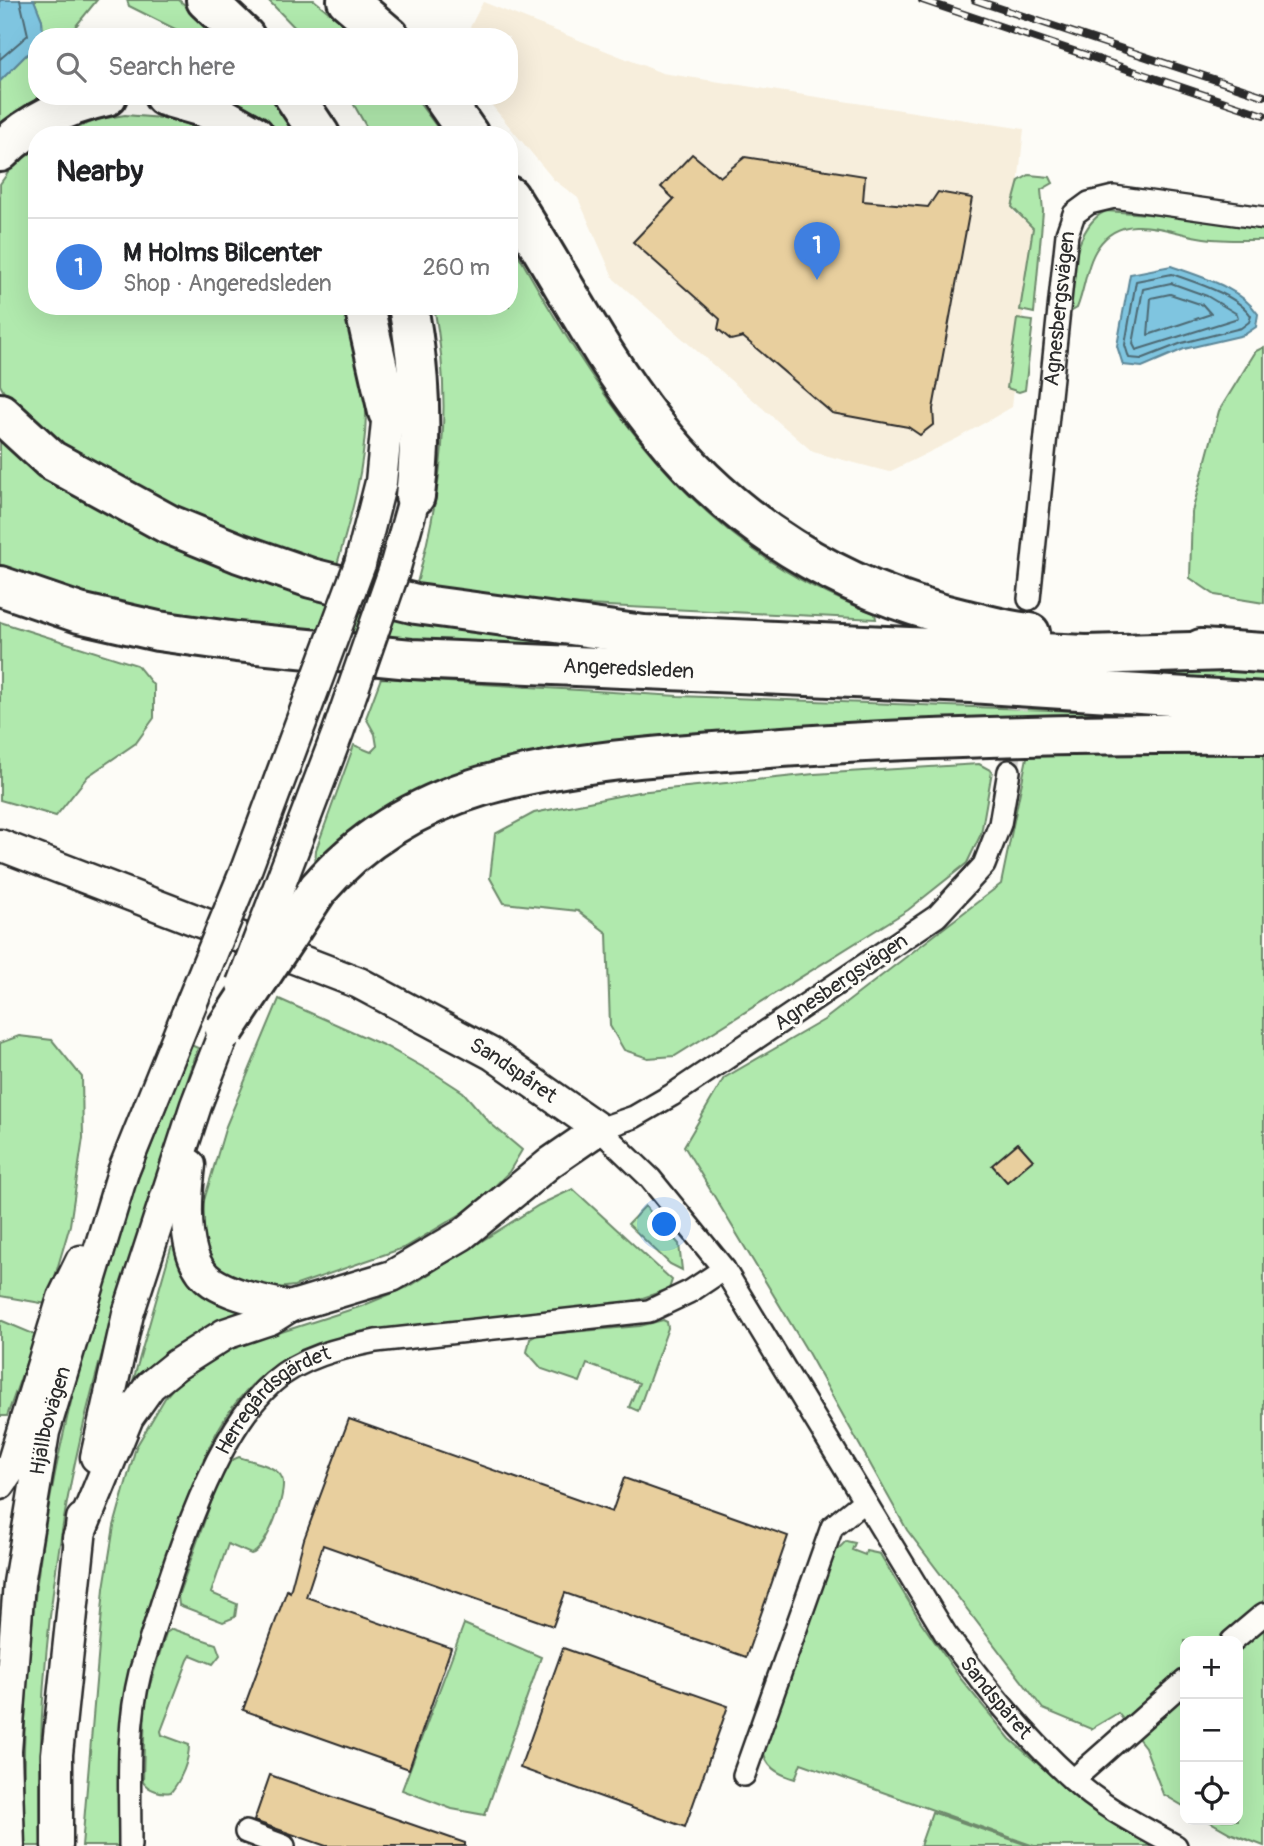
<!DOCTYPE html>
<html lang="en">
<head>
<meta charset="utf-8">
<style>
  :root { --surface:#fff; --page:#f2f2f2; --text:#202124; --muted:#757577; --line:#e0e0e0; --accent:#c8321e }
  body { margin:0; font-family:Pangolin,sans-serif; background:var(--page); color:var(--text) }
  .controls { position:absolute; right:21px; bottom:21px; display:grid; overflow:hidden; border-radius:14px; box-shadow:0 7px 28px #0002 }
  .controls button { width:63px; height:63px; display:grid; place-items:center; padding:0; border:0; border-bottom:2px solid var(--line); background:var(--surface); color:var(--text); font:35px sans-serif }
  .you { position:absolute; left:665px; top:1225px; width:24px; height:24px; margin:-18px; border:5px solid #fff; border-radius:50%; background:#1a73e8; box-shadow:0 0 0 10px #1a73e833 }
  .badge { display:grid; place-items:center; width:46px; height:46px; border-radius:50%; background:var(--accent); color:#fff; font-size:23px; font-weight:700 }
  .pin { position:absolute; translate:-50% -58px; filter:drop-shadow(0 2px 4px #0008) }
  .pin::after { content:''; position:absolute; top:37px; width:24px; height:21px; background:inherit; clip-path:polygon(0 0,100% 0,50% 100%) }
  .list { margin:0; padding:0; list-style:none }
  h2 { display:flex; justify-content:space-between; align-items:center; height:91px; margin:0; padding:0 28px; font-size:30px }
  h2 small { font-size:23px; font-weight:400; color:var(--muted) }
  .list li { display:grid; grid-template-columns:46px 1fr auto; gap:21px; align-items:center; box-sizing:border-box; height:98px; padding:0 28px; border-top:2px solid var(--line) }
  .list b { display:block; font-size:26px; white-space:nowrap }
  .list p { margin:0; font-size:23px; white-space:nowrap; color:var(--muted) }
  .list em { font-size:23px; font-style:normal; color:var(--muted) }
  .icon { flex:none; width:38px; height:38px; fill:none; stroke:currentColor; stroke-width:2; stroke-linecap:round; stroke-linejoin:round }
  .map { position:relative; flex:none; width:1264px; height:1846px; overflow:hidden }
  .search { position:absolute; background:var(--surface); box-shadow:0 7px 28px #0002; left:28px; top:28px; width:490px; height:77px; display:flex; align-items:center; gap:18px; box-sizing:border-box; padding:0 24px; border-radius:28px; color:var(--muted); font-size:26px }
  .panel { position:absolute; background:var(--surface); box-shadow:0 7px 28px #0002; left:28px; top:126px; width:490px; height:189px; border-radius:28px }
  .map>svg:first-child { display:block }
  .built { fill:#f7eedc }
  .green { fill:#b0e9ad; stroke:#6e8a6c; stroke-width:2 }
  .water { fill:#7fc5e0; stroke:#5d8798; stroke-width:2 }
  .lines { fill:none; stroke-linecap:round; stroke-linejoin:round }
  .shore { stroke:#4d6973; stroke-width:2 }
  .building { fill:#e8cf9e; stroke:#2b2b2b; stroke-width:2 }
  .street-tunnel { stroke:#d3d2ce; stroke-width:21; stroke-dasharray:21 10; stroke-linecap:butt }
  .street-casing { stroke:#2b2b2b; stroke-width:26 }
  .secondary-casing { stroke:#2b2b2b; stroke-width:35 }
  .highway-casing { stroke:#2b2b2b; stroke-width:44 }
  .street { stroke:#fdfcf7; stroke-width:21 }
  .secondary { stroke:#fdfcf7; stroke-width:30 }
  .highway { stroke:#fdfcf7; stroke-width:38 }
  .rail-casing { stroke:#2b2b2b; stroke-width:8 }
  .rail { stroke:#fdfcf7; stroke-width:5; stroke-dasharray:16; stroke-linecap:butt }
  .secondary-bridge-casing { stroke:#2b2b2b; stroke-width:35; stroke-linecap:butt }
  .highway-bridge-casing { stroke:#2b2b2b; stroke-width:44; stroke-linecap:butt }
  .secondary-bridge { stroke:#fdfcf7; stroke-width:30 }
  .highway-bridge { stroke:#fdfcf7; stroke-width:38 }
  .labels { text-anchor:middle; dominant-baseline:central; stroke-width:6; stroke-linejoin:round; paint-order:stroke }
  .street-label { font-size:21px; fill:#2b2b2b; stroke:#fdfcf7 }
</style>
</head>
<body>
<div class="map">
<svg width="1264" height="1846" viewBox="0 0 1264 1846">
  <rect width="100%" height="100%" fill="#fdfcf7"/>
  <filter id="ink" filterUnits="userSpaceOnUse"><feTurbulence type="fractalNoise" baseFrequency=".0143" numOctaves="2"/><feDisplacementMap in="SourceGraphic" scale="14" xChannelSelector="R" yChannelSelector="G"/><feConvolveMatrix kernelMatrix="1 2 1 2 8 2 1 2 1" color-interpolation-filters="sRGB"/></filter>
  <g filter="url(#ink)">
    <path class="built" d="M483 2 662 73 1024 129 1015 214 1034 217 1012 407 958 438 889 472 813 452 614 279 578 198 554 180 484 96H509V37H465Z"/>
    <path class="green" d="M34 0H97L67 37H43L42 20Z
      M127 0H179L222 37H191L129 6Z
      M268 0H314L359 37H304Z
      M37 49V96H51L0 128V81L26 55Z
      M223 96H272L298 135H278Z
      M349 96H414L443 135H371Z
      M125 115 174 119 213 135H57L100 119Z
      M37 146V306H351C357 342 366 378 366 414 365 468 351 517 336 568L200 521 63 449 6 396 0 385V184L12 167Z
      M1029 175 1050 177 1053 183 1041 190 1043 211 1034 313 1020 310 1033 228 1012 207 1019 181Z
      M1106 211 1174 216 1258 227 1264 229V240C1244 240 1224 241 1204 238 1169 233 1124 209 1098 247 1086 264 1085 289 1077 308L1070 312C1067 283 1076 224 1106 211Z
      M509 238C597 396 694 550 875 613L876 619 525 602 416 587C442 490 453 406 434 306H509Z
      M1017 319 1033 321 1025 390 1019 392 1007 388Z
      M1264 347V603L1215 595 1190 578 1192 512 1219 411 1256 351Z
      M0 439 245 572 1051 664 1264 673V681L399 642 238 624 140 609 79 595 0 565Z
      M0 622 137 665 154 686V718L136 743 88 776 56 816 0 800Z
      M381 678 678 696 1264 718 597 752 315 864 316 850 354 745 371 752 377 746 375 734 366 718Z
      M1031 738 1264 745V1846L1230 1833 1207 1820H1238V1641H1185V1807L1163 1794 1145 1747 1118 1713 1091 1729 1043 1709 907 1530 806 1349 684 1146 724 1078 824 1020 1001 884Z
      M979 764 992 771 981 834 967 863 908 910 675 1056 648 1058 624 1050 610 1026 607 933 578 911 504 903 490 878 495 834 534 813 638 792 814 774Z
      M279 999 385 1046 437 1075 463 1092 490 1123 522 1150 509 1172 493 1188 464 1212 406 1247 294 1286 270 1289 225 1274 205 1251 200 1214 226 1126Z
      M19 1036 52 1040 82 1077 83 1138 70 1225 47 1304 0 1296V1043Z
      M191 1045 198 1048C150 1198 96 1347 67 1502 46 1616 37 1730 41 1846H25C17 1657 45 1474 101 1294 110 1264 118 1232 129 1203 149 1150 171 1098 191 1045Z
      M573 1189 672 1280 669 1289 625 1304 368 1330C322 1340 271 1359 240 1398 200 1445 181 1524 160 1582 148 1616 131 1651 126 1687 118 1739 122 1794 121 1846H82L104 1588 114 1526 136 1447 165 1398 182 1377 216 1353 362 1306 410 1286 539 1205Z
      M645 1206 679 1244 682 1270 670 1264 628 1224Z
      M175 1245 181 1261 247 1311 134 1386 133 1381 171 1248Z
      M0 1320 36 1335 7 1416H0Z
      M663 1320 667 1322 668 1328 638 1411 629 1407 639 1383 587 1364 580 1382 542 1369 527 1352 530 1339 537 1335 640 1326Z
      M239 1457C250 1461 278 1466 282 1478 288 1492 266 1551 251 1554L228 1544 211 1593 237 1604 235 1617 223 1622 179 1605 178 1596 221 1474 227 1462Z
      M846 1541 855 1543 852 1550 865 1555 866 1551 880 1554 921 1622 960 1678 1010 1739 1079 1800 1151 1846H1034L801 1763 795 1779C778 1774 764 1767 763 1747L834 1553Z
      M464 1624 541 1657 485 1815 452 1809 402 1790Z
      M172 1629 216 1644 220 1655 213 1664 191 1655 188 1660 161 1731 162 1735 189 1745C189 1761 181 1780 171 1792 162 1794 148 1790 143 1782L145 1701 166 1633Z
      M932 1812 1030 1846H920Z"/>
    <path class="water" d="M0 0H34L42 20 43 37H37V49L26 55 0 81Z
      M1171 266C1201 277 1240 287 1258 314L1256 327 1244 335 1184 349 1142 367 1123 365 1117 346 1130 274Z"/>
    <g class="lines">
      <path class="shore" d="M0 59 28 35 20 0
        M1172 274C1194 282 1238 295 1251 316L1249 322 1241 328 1182 343 1141 359 1129 358 1125 345 1136 281Z
        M1171 283 1207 296 1237 314 1238 318 1136 350 1133 344 1143 289Z
        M1170 294 1203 305 1211 314 1148 335 1151 298Z"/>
    </g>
    <path class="building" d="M692 154 720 177 745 157 865 176 863 201 928 207 938 192 972 198 933 409 934 424 920 435 908 427 832 413 743 337 731 340 718 329 720 319 633 242 674 199 661 187Z
      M1018 1143 1033 1160 1007 1182 992 1165Z
      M349 1419 612 1512 624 1478 788 1536 746 1657 565 1593 553 1626 323 1545 306 1597 451 1648 409 1769 243 1710 287 1590 290 1592 304 1539Z
      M563 1648 728 1706 685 1827 520 1768Z
      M270 1775 465 1843V1846H326L254 1821Z"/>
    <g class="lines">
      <path class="street-tunnel" d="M1009 771 1020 677"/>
      <defs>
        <g id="street">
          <path id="s1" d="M1029 599 1058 319 1067 234 1074 214 1089 203 1114 197 1264 218"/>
          <path id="s2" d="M1009 771 1000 824 984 865 937 916 672 1095 634 1117 599 1129 650 1178 724 1269 945 1633C983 1684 1024 1736 1072 1779 1102 1807 1140 1826 1176 1846"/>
          <path d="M1232 1641 1264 1614"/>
          <path d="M744 1775 832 1527 864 1501"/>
          <path d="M1073 1780 1185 1681"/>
          <path d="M246 1832 284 1846"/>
          <path id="s3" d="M130 1846C130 1788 126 1729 140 1673 167 1589 207 1440 273 1382 301 1357 340 1348 376 1341L649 1311 691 1291 724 1269"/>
        </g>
        <g id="secondary">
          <path d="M360 564 381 482 388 412"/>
          <path d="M394 571 415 496"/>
          <path id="s4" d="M0 845 359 983 492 1054 599 1129 551 1162 462 1235 392 1276 289 1307 270 1319 225 1334 176 1365 150 1386 128 1417 78 1538"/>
          <path d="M190 1165C186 1198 180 1261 212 1282 235 1297 264 1300 289 1307"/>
          <path d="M96 1457 128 1314 196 1105 225 1030"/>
          <path d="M0 1484 11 1468 63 1298 81 1261"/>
          <path id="s5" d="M9 1846 6 1751 19 1583 44 1432 123 1172 187 1014"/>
          <path d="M57 1846V1754L82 1519"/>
        </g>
        <g id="highway">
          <path d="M206 0 245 37"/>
          <path d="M347 0 390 37"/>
          <path d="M164 96 206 108 254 135"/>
          <path d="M294 96 320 135"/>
          <path d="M442 96 469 135"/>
          <path d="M0 152C29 122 67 105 107 96"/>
          <path d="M509 196C558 272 598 353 654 424 732 524 840 590 962 619 985 624 1007 631 1030 633"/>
          <path d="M364 306 388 412"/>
          <path d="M408 306C420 370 423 432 415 496"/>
          <path d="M0 413 51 460 168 524 239 553 311 578 416 604 644 635 1086 655 1227 651"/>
          <path id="s6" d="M0 586 79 613 158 631 237 642 411 659 970 683 1264 702"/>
          <path d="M1201 649 1264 653"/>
          <path d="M318 889C361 839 418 805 482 786 569 761 665 755 755 749 924 736 1094 733 1264 734"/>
        </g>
      </defs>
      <use href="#street" class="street-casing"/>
      <use href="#secondary" class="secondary-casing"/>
      <use href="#highway" class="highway-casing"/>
      <use href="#street" class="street"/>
      <use href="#secondary" class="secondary"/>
      <use href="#highway" class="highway"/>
      <defs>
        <path id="rail" d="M922 0 1264 115
          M975 0 1264 96"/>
      </defs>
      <use href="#rail" class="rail-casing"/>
      <use href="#rail" class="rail"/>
      <defs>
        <path id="secondary-bridge" d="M242 984 338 732 394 571
          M187 1014 246 870 360 564"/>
        <path id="highway-bridge" d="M225 1030 318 889"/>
      </defs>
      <use href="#secondary-bridge" class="secondary-bridge-casing"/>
      <use href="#highway-bridge" class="highway-bridge-casing"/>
      <use href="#secondary-bridge" class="secondary-bridge"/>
      <use href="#highway-bridge" class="highway-bridge"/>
    </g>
  </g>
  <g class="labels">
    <g class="street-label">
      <text stroke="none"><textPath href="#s1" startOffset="292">Agnesbergsvägen</textPath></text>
      <text stroke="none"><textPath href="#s6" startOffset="637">Angeredsleden</textPath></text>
      <text transform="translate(841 982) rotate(-34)">Agnesbergsvägen</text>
      <text stroke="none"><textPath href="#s4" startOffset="562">Sandspåret</textPath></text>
      <text stroke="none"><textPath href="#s3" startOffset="485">Herregårdsgärdet</textPath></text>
      <text stroke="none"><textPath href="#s5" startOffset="429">Hjällbovägen</textPath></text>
      <text stroke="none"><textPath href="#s2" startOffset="1264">Sandspåret</textPath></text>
    </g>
  </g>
</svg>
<div class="controls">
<button>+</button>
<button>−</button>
<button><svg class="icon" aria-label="locate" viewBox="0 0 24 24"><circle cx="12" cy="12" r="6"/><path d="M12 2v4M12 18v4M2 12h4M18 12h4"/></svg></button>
</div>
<div class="you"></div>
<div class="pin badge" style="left:817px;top:280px;background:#3f7fe0">1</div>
<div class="search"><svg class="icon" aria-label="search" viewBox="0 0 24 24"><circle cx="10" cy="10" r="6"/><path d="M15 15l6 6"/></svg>Search here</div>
<section class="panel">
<h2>Nearby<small></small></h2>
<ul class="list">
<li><span class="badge" style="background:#3f7fe0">1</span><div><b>M Holms Bilcenter</b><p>Shop · Angeredsleden</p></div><em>260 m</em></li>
</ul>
</section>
</div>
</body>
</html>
